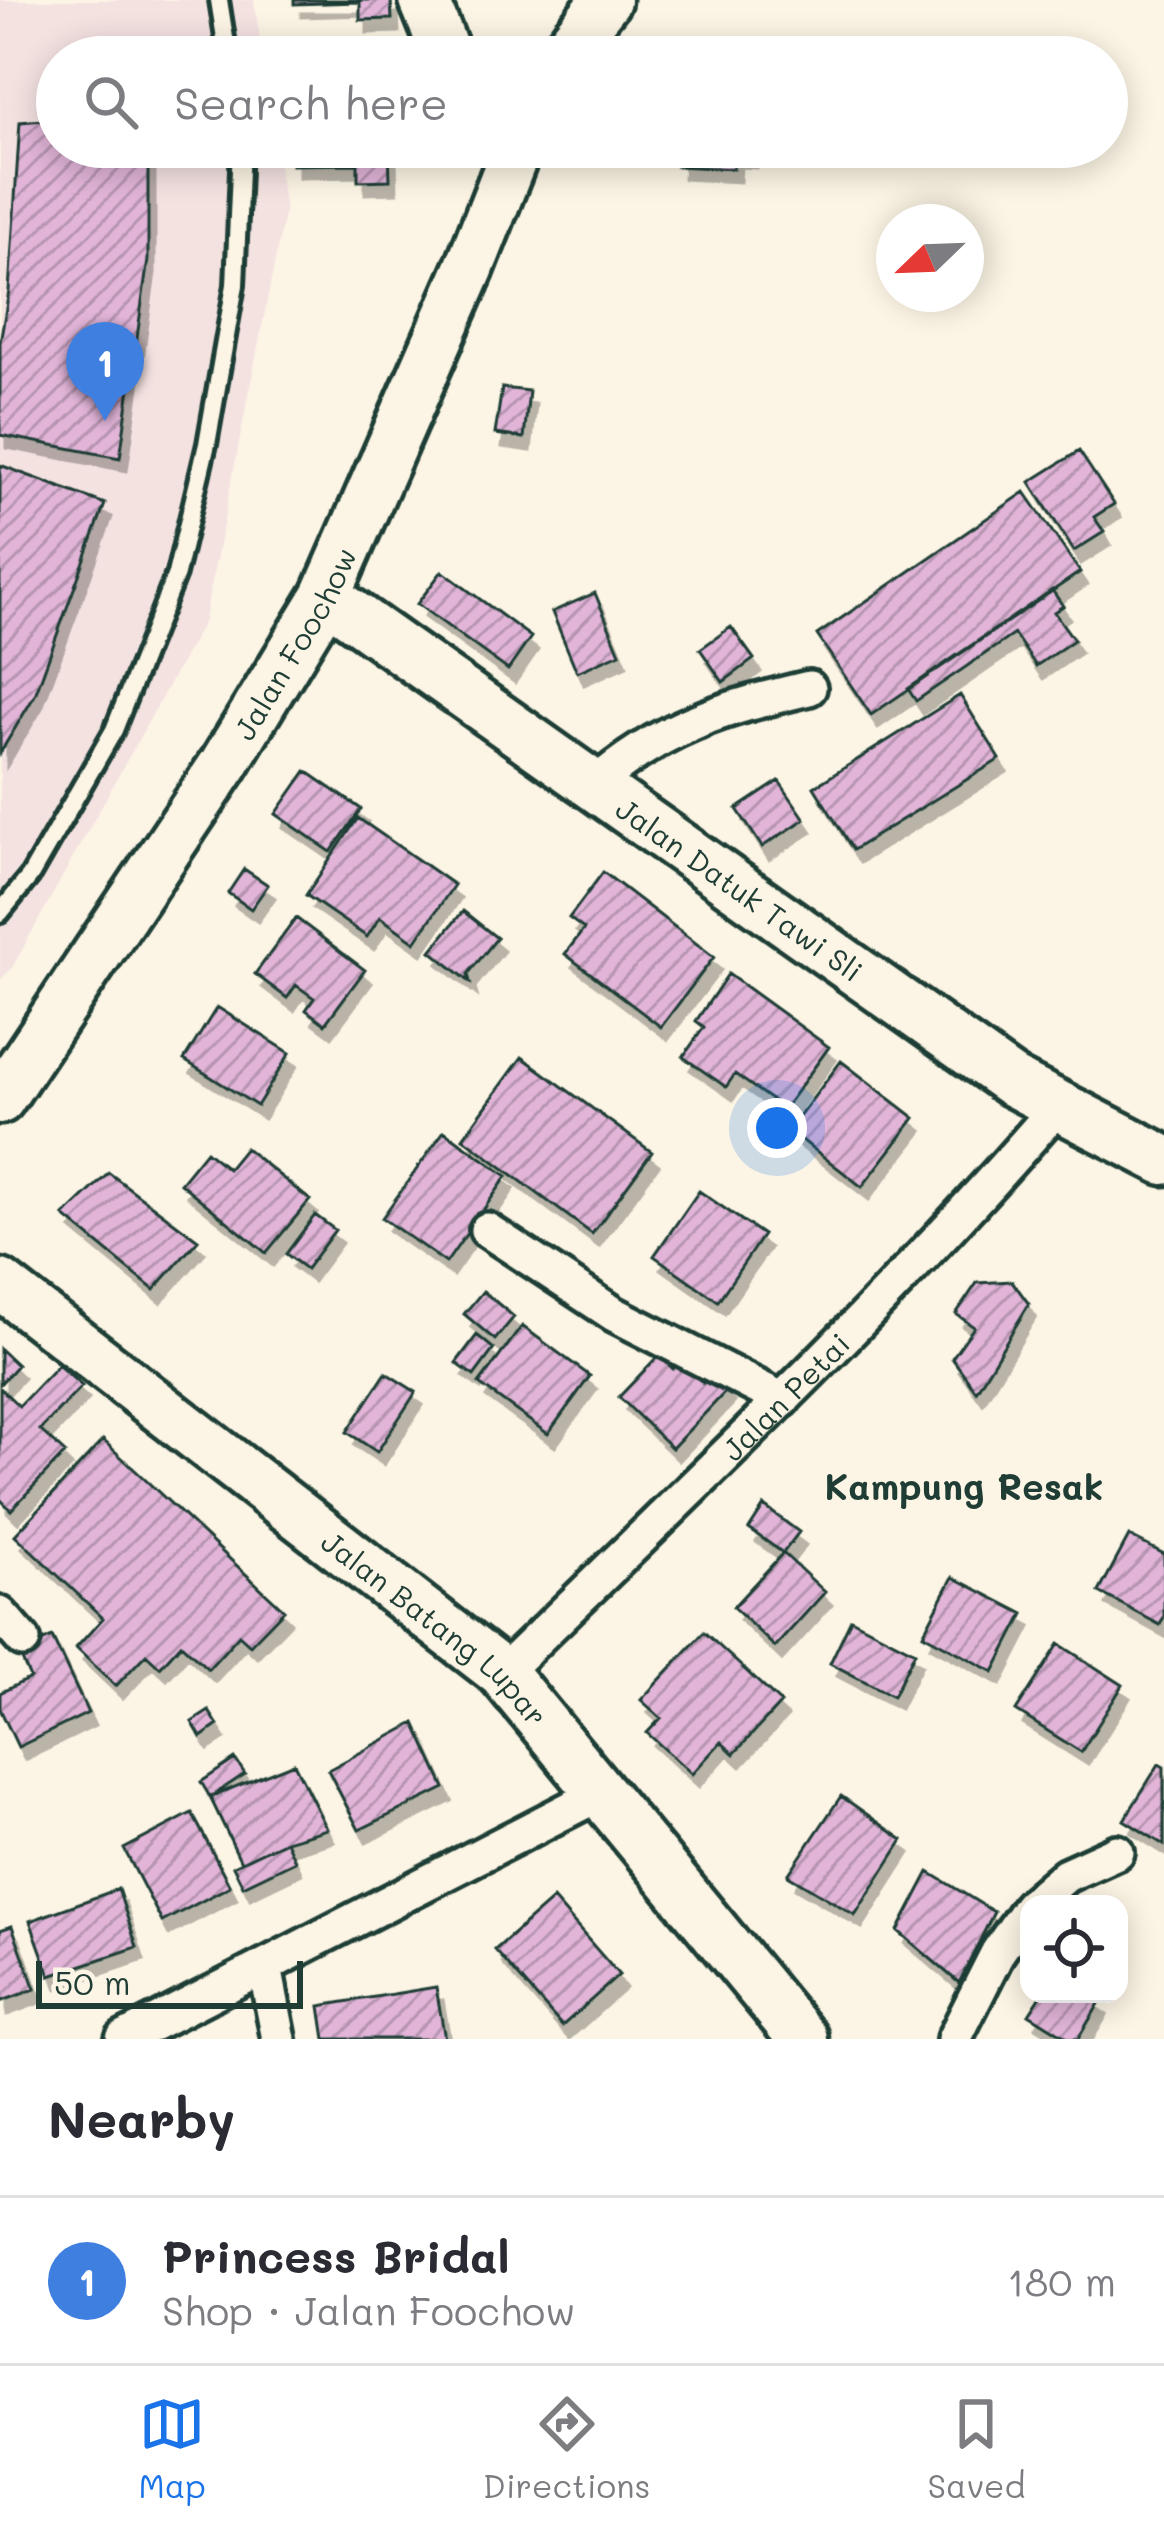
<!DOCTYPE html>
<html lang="en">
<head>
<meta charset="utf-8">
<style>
  :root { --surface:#fff; --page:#f2f2f3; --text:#2b2b33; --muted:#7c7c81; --line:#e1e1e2; --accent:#1a73e8 }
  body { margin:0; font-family:Mali,sans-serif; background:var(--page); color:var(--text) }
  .controls { position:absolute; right:36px; bottom:36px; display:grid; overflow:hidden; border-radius:24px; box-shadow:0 6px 30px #0003 }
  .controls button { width:108px; height:108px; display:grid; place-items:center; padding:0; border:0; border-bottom:3px solid var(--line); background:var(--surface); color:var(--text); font:60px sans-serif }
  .compass { position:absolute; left:876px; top:204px; width:108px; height:108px; border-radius:50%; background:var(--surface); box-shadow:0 6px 30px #0003; rotate:247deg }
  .scale { position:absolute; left:36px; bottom:30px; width:267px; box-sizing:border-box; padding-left:12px; border:6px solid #1f3d34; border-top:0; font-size:33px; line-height:42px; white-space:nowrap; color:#1f3d34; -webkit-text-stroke:9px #fcf5e5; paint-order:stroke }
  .you { position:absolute; left:777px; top:1128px; width:42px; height:42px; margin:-30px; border:9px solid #fff; border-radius:50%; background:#1a73e8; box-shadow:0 0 0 18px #1a73e833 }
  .badge { display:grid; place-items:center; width:78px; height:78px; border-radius:50%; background:var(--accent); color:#fff; font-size:39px; font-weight:700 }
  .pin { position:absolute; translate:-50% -99px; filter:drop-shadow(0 3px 6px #0008) }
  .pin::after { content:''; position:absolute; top:63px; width:42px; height:36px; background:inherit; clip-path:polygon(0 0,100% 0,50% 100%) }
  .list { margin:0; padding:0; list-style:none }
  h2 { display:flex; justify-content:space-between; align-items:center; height:156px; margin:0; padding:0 48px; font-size:51px }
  h2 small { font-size:39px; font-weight:400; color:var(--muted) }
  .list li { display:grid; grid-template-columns:78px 1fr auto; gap:36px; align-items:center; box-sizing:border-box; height:168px; padding:0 48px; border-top:3px solid var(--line) }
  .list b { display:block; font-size:45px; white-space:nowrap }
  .list p { margin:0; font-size:39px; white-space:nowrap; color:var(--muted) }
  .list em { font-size:39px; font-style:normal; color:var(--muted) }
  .icon { flex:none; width:66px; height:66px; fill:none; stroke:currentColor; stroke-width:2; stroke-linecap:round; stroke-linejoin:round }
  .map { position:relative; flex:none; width:1164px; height:2039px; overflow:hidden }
  .search { position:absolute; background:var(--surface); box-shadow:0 6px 30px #0003; left:36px; right:36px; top:36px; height:132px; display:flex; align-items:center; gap:30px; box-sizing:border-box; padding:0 42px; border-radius:66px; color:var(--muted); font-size:45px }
  .sheet { height:324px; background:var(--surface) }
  nav { display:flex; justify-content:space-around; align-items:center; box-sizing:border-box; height:168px; border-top:3px solid var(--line); background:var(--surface); font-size:33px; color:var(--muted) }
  nav a { display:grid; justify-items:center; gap:6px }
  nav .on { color:var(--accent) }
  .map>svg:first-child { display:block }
  .built { fill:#f4e2e1 }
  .building { fill:url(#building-hatch); stroke:#1f3d34; stroke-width:3; filter:url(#shadow) }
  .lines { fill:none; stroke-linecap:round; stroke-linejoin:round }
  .lane-casing { stroke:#1f3d34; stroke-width:26 }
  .street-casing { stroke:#1f3d34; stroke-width:42 }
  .secondary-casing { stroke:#1f3d34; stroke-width:57 }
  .lane { stroke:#fcf5e5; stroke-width:16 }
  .street { stroke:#fcf5e5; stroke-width:33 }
  .secondary { stroke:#fcf5e5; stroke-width:48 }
  .labels { text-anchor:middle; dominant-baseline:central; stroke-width:10; stroke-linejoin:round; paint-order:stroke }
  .street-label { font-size:30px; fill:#1f3d34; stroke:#fcf5e5 }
  .quarter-label { font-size:36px; font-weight:bold; fill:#1f3d34; stroke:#fcf5e5 }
</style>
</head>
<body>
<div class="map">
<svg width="1164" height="2039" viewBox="0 0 1164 2039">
  <defs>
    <pattern id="building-hatch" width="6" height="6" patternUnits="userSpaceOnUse" patternTransform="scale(3)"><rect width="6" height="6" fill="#e1b4d8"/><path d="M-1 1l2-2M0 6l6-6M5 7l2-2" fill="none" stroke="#b694b0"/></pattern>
    <filter id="shadow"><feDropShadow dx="7" dy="13" stdDeviation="0" flood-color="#0004"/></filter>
  </defs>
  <rect width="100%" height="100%" fill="#fcf5e5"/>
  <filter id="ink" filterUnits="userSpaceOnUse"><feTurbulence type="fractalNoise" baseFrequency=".00833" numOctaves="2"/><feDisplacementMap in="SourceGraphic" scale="24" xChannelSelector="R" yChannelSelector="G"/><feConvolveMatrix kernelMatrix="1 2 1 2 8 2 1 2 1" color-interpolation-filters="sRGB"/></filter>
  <g filter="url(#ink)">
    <path class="built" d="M0 0H254L263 57H57V147H276L285 210 204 621 12 968 0 980Z"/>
    <path class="building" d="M294 0H391L392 19 360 20V2L294 4Z
      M57 119V147H148V260L120 458 0 435V342L9 291 20 122Z
      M292 147H389L390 180 358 181V164L292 165Z
      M678 147H750V155L734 154 733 169 677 166Z
      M502 388 529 391 524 438 495 434Z
      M1079 451 1114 504 1094 517 1104 532 1074 551 1030 482Z
      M0 465 105 504 35 695 0 753Z
      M1025 492 1080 572 871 715 817 635Z
      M442 571 531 637 508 670 417 604Z
      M1052 590 1063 606 1054 612 1074 640 1036 666 1014 634 916 701 908 689Z
      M595 593 620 653 577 672 552 612Z
      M731 627 754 659 723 682 700 649Z
      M960 695 1000 759 853 850 814 787Z
      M306 771 361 809 331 852 276 814Z
      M779 781 805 819 762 847 737 809Z
      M358 818 454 885 415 942 380 917 367 937 306 895Z
      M244 869 268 885 251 909 228 893Z
      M603 872 714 957 661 1027 565 954 584 929 569 918Z
      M463 911 497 938 468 974 470 982 431 951Z
      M296 918 365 970 325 1024 306 1010 314 998 296 985 287 998 255 974Z
      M728 974 829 1047 784 1109 735 1074 726 1087 683 1057 704 1027 696 1021Z
      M217 1007 290 1053 257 1106 184 1060Z
      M522 1057 652 1152 592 1234 463 1138Z
      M841 1061 915 1118 862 1187 789 1130Z
      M444 1131 507 1176 446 1263 382 1218Z
      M245 1148 310 1200 266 1253 180 1183 206 1151 228 1169Z
      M109 1173 198 1240 154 1290 64 1216Z
      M699 1191 763 1235 718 1301 654 1256Z
      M315 1215 335 1230 306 1269 286 1254Z
      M1012 1281 1029 1304 976 1391 952 1358 974 1327 956 1314 977 1283Z
      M483 1291 514 1317 495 1340 464 1314Z
      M522 1326 590 1376 548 1434 479 1384Z
      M477 1335 494 1349 474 1376 456 1363Z
      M0 1349 17 1365 0 1384Z
      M659 1355 673 1369 681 1361 703 1383 712 1373 728 1389 672 1448 619 1397Z
      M58 1365 82 1386 40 1430 65 1453 11 1510 0 1499V1388L19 1406Z
      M386 1373 416 1392 377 1452 347 1432Z
      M103 1440 284 1610 250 1645 239 1635 208 1669 181 1644 160 1667 146 1654 116 1686 76 1648 103 1618 15 1535Z
      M764 1506 799 1532 783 1553 749 1529Z
      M1129 1536 1164 1554V1617L1160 1625 1099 1592Z
      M783 1553 825 1592 775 1647 733 1607Z
      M953 1577 1024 1614 994 1672 923 1634Z
      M851 1619 915 1652 893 1696 830 1663Z
      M704 1632 781 1703 734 1754 721 1742 692 1774 647 1733 661 1718 641 1700Z
      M52 1637 88 1713 18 1747 0 1709V1693L30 1678 19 1653Z
      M1059 1644 1123 1685 1081 1752 1016 1711Z
      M209 1711 218 1725 201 1737 192 1722Z
      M415 1723 445 1788 359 1830 328 1770Z
      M235 1759 245 1774 210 1797 201 1782Z
      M294 1763 327 1829 286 1841 241 1862 210 1797Z
      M1159 1764 1164 1767V1845L1124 1820Z
      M841 1796 903 1840 855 1915 788 1875Z
      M192 1813 230 1886 162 1922 124 1849Z
      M286 1841 295 1861 243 1886 233 1866Z
      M929 1872 994 1912 959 1983 898 1931Z
      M118 1889 137 1947 50 1976 30 1921Z
      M553 1899 619 1975 562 2026 495 1950Z
      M12 1926 35 1989 0 2002V1930Z
      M436 1987 445 2039H325L320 2006Z
      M1042 1994H1088L1100 2002 1078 2039H1069L1029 2014Z"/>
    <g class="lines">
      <defs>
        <path id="lane" d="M219 0 228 57
          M0 913 30 876 114 730 176 574 207 444 235 285 241 147"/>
        <g id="street">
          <path d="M592 787C661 726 721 709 809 688"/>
          <path d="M487 1230 614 1314 783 1400"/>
          <path d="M0 1614 23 1640"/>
          <path id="s1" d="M502 1673C691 1489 885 1307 1058 1106"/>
          <path d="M1032 1904 1066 1875 1117 1852"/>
          <path d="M265 1967 279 2039"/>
          <path d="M123 2039 599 1794"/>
          <path d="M954 2039 998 1952 1029 1907"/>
        </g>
        <g id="secondary">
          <path d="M424 0 447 57"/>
          <path d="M561 57 606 0"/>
          <path id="s2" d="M326 596 1011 1081 1164 1160"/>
          <path id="s3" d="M0 1099 224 764 326 596 469 269 517 147"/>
          <path id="s4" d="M0 1284 502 1673 803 2039"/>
        </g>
      </defs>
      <use href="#lane" class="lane-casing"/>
      <use href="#street" class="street-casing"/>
      <use href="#secondary" class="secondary-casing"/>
      <use href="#lane" class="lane"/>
      <use href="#street" class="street"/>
      <use href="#secondary" class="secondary"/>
    </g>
  </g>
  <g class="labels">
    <g class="street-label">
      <text stroke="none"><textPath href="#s3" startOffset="543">Jalan Foochow</textPath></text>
      <text stroke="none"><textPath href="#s2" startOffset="507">Jalan Datuk Tawi Sli</textPath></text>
      <text stroke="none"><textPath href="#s1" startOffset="396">Jalan Petai</textPath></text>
      <text stroke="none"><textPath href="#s4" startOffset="555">Jalan Batang Lupar</textPath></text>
    </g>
    <g class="quarter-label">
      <text x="964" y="1485">Kampung Resak</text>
    </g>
  </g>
</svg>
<div class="controls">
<button><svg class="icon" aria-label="locate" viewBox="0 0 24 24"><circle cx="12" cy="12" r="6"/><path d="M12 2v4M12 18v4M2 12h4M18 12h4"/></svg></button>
</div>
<svg class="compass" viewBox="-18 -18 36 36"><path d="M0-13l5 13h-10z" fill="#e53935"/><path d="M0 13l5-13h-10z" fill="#7c7c81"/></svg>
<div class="scale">50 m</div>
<div class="you"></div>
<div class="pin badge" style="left:105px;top:421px;background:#3f7fe0">1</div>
<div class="search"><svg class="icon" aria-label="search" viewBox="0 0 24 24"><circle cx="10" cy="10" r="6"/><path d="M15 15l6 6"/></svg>Search here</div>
</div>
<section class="sheet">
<h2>Nearby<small></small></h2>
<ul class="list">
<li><span class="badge" style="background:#3f7fe0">1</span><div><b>Princess Bridal</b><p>Shop · Jalan Foochow</p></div><em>180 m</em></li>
</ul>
</section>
<nav>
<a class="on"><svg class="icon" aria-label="map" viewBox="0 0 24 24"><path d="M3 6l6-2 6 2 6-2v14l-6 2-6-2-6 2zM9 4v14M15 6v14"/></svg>Map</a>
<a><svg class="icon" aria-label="directions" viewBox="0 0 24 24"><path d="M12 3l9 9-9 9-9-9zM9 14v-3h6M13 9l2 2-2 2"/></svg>Directions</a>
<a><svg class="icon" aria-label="saved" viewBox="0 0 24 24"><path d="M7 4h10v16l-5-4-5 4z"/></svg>Saved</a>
</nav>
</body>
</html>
